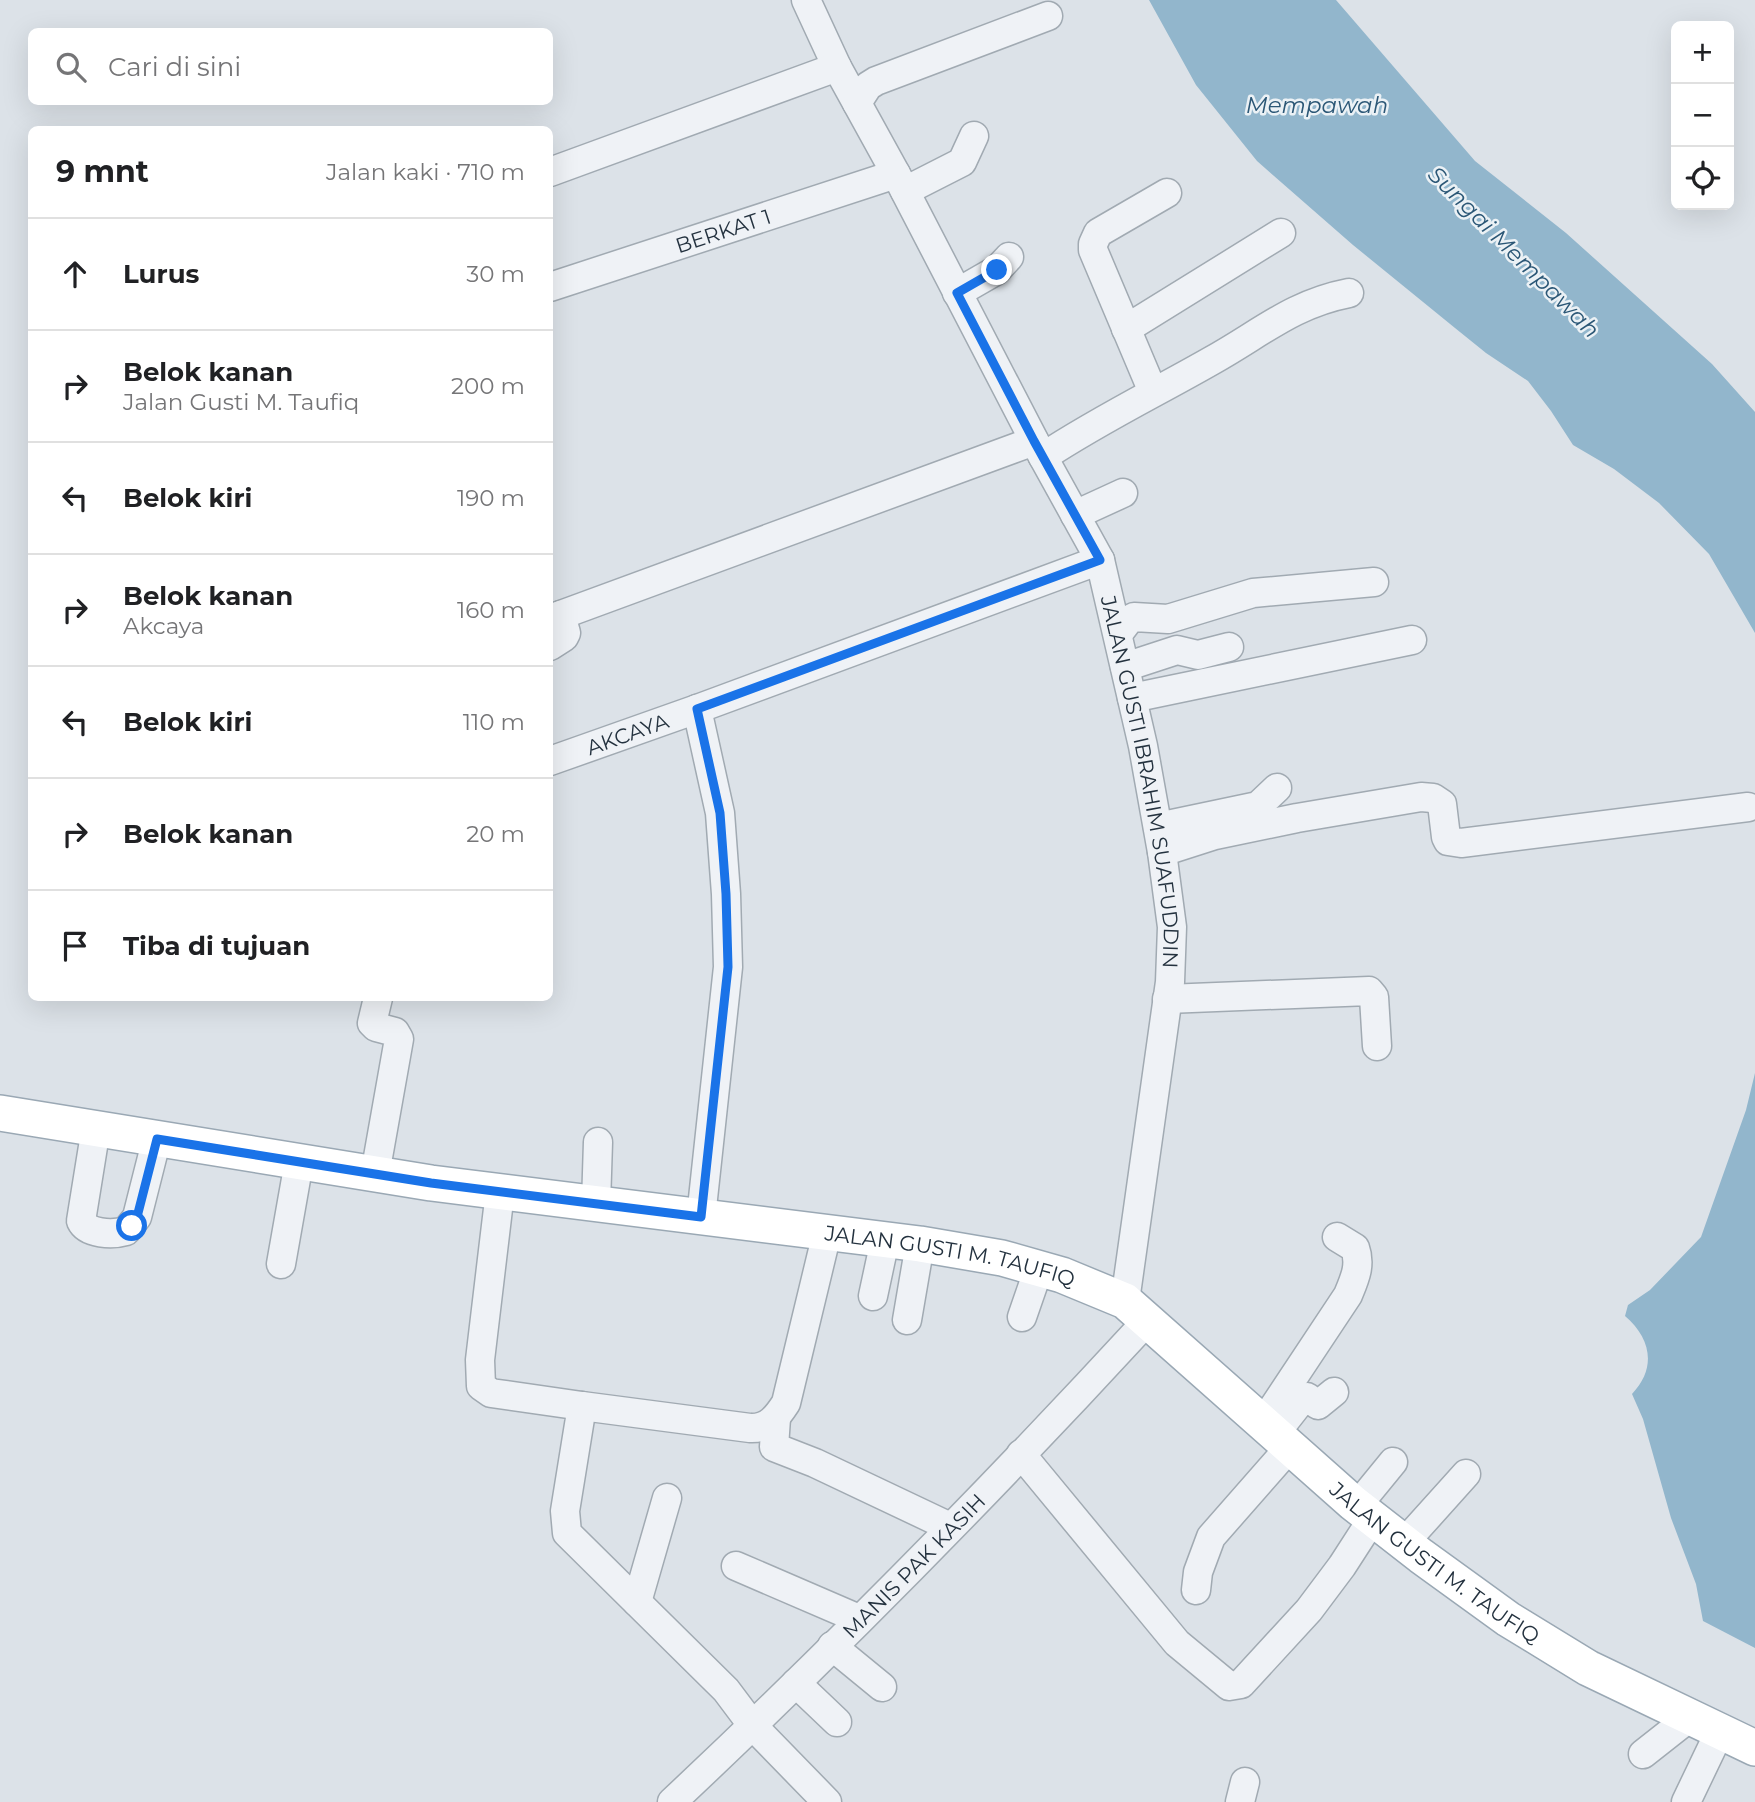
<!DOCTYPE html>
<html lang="id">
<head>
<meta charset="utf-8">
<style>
  :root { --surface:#fff; --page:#f2f2f2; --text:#202124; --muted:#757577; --line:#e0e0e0 }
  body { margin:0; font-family:Montserrat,sans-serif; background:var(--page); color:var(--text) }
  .controls { position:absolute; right:21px; top:21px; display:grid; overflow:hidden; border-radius:10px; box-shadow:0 7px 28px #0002 }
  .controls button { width:63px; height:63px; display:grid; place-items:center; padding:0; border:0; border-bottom:2px solid var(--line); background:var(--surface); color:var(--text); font:35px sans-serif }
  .stop { position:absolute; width:21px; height:21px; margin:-16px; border:5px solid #1a73e8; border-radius:50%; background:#fff }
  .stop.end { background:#1a73e8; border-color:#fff; box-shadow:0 2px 7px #0008 }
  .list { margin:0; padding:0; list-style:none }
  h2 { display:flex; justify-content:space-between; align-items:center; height:91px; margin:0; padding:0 28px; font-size:30px }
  h2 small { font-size:23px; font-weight:400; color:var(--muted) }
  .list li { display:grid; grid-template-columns:46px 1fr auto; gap:21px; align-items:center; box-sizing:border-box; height:112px; padding:0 28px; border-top:2px solid var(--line) }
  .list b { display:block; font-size:26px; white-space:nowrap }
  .list p { margin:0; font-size:23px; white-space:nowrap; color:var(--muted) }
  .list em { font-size:23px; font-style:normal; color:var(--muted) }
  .icon { flex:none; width:38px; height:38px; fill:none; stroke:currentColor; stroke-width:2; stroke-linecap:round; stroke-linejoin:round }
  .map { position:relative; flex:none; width:1755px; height:1802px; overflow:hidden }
  .search { position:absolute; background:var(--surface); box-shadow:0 7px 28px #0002; left:28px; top:28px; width:525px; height:77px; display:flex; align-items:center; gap:18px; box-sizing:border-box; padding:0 24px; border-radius:10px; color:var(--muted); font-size:26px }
  .panel { position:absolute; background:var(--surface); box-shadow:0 7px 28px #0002; left:28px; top:126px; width:525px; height:875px; border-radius:10px }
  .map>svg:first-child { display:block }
  .water { fill:#92b6cc }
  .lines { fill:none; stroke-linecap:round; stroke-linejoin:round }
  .minor-casing { stroke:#a1aab2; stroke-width:31 }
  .major-casing { stroke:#9aa8b4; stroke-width:38 }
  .minor { stroke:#eff2f6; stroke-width:28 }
  .major { stroke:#fff; stroke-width:35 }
  .route { stroke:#1a73e8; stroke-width:9 }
  .labels { text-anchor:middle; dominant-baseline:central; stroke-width:5; stroke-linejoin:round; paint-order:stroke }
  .street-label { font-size:21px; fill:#24323f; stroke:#ebf1f5 }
  .water-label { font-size:23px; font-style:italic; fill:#2b5776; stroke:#ebf1f5 }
</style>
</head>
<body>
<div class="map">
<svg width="1755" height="1802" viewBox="0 0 1755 1802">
  <rect width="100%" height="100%" fill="#dce2e8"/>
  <path class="water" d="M1149 0H1336L1475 161 1566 233 1712 364 1755 412V633L1709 554 1659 503 1614 469 1573 445 1551 411 1528 381 1486 353 1455 328 1353 245 1257 161 1196 85Z
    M1755 1073V1648L1703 1621 1696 1584 1671 1518 1643 1419 1632 1394C1657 1368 1651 1338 1625 1316L1628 1305 1650 1290 1701 1237 1746 1110Z"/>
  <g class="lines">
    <defs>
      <g id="minor">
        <path id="s1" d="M806 0 837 67 896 174 1037 446 1100 560 1143 746 1162 852 1172 927 1170 982 1125 1301"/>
        <path d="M857 103 868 86 876 81 1048 16"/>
        <path d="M550 172 837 67"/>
        <path d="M905 191 962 162 974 136"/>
        <path id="s2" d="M550 287 896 174"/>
        <path d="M957 293 997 270 1009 257"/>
        <path d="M1126 329 1281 233"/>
        <path d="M1153 392 1093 250V244L1098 233 1167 193"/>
        <path d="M1043 457C1097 421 1155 393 1211 361 1260 334 1292 304 1349 293"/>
        <path d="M1075 515 1123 493"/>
        <path d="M550 619 1034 441"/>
        <path d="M1118 634 1128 621 1134 617 1168 619 1253 593 1374 582"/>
        <path d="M550 646 564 637 566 633 561 615"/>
        <path d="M1125 667 1177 650 1198 655 1229 647"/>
        <path d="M1132 698 1412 640"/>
        <path d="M697 709 720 813 726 894 728 967 701 1217"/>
        <path id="s3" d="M550 761 697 709 1100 560"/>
        <path d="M1158 827 1258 806 1277 788"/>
        <path d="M1162 852 1215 835 1297 818 1421 797 1433 798 1442 804 1446 837 1448 841 1461 843 1748 807"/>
        <path d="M1167 999 1369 991 1374 997 1377 1046"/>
        <path d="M96 1128 81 1221C87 1234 112 1235 126 1231L137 1217 157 1138"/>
        <path d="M375 1174 399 1039 395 1032 376 1027 372 1023 378 998"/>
        <path d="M500 1192 480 1360 481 1386 491 1393 582 1406 565 1511 567 1533 726 1690 753 1726 827 1802"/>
        <path d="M596 1204 598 1142"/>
        <path d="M281 1264 299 1162"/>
        <path d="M873 1296 885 1240"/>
        <path d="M1022 1317 1039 1268"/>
        <path d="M907 1320 920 1244"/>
        <path d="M582 1406 750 1428C768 1429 777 1417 786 1403L827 1233"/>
        <path d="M776 1418 774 1447 815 1463 950 1527"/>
        <path d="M1263 1423 1348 1295C1355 1278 1361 1265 1355 1248L1337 1237"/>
        <path d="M1281 1426 1303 1398 1307 1397 1318 1405 1334 1392"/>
        <path d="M1021 1454 1177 1643 1229 1686 1241 1684 1309 1610 1342 1566 1373 1518"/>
        <path d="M1357 1506 1393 1462"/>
        <path d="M1404 1543 1466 1474"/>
        <path d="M736 1566 859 1619"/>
        <path d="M1196 1590 1198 1572 1211 1537 1290 1447"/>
        <path d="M637 1602 667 1498"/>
        <path d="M832 1646 882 1687"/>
        <path d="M796 1683 837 1722"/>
        <path d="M1643 1754 1690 1717"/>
        <path id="s4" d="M672 1802C836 1648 995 1486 1147 1321"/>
        <path d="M1240 1802 1245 1782"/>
        <path d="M1686 1802 1720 1731"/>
      </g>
      <g id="major">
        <path id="s5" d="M0 1113 431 1183 920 1244 1002 1258 1062 1275 1125 1301 1353 1503 1421 1556 1508 1619 1588 1668 1755 1748"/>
      </g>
    </defs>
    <use href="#minor" class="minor-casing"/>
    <use href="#major" class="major-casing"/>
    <use href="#minor" class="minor"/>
    <use href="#major" class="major"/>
  </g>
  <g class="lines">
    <path class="route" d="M132 1226 137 1217 157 1139 431 1183 701 1217 728 967 726 894 720 813 697 709 1100 560 1034 441 957 293 997 270"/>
  </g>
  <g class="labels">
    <g class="street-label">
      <text stroke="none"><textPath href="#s2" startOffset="182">BERKAT 1</textPath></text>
      <text stroke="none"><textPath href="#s3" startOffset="82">AKCAYA</textPath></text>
      <text stroke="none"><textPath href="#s1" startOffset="859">JALAN GUSTI IBRAHIM SUAFUDDIN</textPath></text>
      <text stroke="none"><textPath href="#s5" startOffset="961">JALAN GUSTI M. TAUFIQ</textPath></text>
      <text stroke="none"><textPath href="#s5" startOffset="1549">JALAN GUSTI M. TAUFIQ</textPath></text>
      <text stroke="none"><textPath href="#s4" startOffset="338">MANIS PAK KASIH</textPath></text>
    </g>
    <g class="water-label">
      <text x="1317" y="105">Mempawah</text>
      <text transform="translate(1514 252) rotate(45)">Sungai Mempawah</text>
    </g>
  </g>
</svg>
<div class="controls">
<button>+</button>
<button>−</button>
<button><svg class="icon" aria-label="locate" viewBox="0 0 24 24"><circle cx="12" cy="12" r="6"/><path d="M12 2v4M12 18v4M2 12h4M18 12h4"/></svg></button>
</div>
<div class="stop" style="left:132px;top:1226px"></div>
<div class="stop end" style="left:997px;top:270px"></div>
<div class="search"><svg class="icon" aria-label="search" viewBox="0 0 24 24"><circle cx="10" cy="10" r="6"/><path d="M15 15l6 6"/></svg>Cari di sini</div>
<section class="panel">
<h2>9 mnt<small>Jalan kaki · 710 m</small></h2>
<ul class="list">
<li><svg class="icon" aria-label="ahead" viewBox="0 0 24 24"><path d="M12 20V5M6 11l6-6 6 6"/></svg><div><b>Lurus</b></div><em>30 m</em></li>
<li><svg class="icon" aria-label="right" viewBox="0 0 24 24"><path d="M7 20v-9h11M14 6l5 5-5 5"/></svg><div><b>Belok kanan</b><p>Jalan Gusti M. Taufiq</p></div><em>200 m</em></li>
<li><svg class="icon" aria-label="left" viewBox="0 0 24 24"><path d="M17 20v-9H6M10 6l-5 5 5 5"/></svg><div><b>Belok kiri</b></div><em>190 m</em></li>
<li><svg class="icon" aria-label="right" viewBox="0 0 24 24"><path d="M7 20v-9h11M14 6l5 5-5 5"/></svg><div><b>Belok kanan</b><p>Akcaya</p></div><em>160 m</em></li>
<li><svg class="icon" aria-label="left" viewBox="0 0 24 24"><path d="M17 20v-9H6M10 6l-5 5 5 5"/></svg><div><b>Belok kiri</b></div><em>110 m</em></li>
<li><svg class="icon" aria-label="right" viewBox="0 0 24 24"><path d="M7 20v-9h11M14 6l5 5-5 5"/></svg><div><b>Belok kanan</b></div><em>20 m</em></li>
<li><svg class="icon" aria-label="arrive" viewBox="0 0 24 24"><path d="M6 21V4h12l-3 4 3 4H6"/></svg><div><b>Tiba di tujuan</b></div></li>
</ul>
</section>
</div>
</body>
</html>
